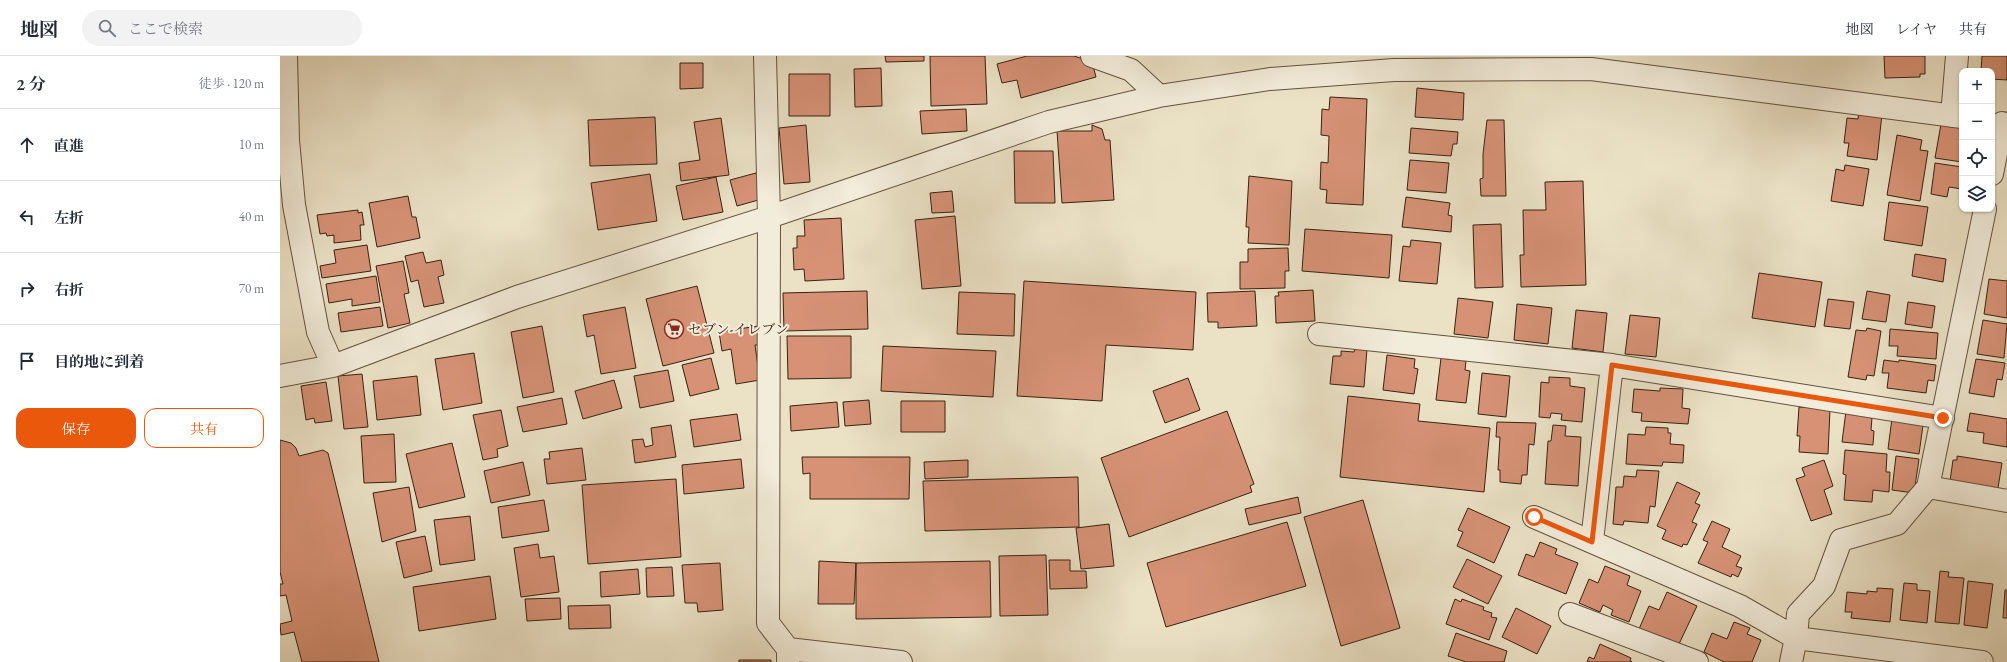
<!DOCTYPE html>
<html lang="ja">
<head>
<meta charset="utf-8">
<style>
  :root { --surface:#fff; --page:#f2f2f3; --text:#1f2937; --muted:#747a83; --line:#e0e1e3; --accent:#ea580c }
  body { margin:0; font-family:"EB Garamond","Noto Serif JP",serif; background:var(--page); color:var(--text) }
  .controls { position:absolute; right:12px; top:12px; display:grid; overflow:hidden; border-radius:8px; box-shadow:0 1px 3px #0004 }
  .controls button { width:36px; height:36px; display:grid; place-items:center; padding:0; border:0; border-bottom:1px solid var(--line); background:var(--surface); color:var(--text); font:20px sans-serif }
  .stop { position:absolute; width:12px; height:12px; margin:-9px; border:3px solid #ea580c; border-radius:50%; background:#fff }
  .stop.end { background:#ea580c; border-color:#fff; box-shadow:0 1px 4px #0008 }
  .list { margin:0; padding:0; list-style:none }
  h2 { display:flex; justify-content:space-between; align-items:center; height:52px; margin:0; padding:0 16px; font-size:17px }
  h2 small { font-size:13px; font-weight:400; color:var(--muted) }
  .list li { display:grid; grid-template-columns:26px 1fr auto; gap:12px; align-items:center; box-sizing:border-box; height:72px; padding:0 16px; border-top:1px solid var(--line) }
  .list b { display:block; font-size:15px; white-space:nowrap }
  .list em { font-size:13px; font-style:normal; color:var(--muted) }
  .actions { display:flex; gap:8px; padding:12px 16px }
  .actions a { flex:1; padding:9px 0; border:1px solid var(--accent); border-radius:12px; text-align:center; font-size:14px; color:var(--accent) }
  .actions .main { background:var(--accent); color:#fff }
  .icon { flex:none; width:22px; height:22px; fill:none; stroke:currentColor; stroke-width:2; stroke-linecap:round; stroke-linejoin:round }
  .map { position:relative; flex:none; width:1727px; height:606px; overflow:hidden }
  header { display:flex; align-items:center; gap:24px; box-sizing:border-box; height:56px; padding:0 20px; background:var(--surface); border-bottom:1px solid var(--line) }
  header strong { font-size:19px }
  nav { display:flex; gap:22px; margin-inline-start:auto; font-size:14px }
  .search { width:280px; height:36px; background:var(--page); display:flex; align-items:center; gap:10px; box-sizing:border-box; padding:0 14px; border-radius:22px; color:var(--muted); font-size:15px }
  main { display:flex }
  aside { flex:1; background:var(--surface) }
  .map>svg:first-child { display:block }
  .building { fill:#d79276; stroke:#382211 }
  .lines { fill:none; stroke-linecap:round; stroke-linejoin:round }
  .minor-casing { stroke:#65523e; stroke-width:24 }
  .minor { stroke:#f2ecda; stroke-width:22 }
  .route { stroke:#ea580c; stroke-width:5 }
  .labels { text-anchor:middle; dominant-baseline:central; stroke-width:4; stroke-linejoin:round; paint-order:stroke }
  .poi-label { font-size:14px; fill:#382211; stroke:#f2ecda; text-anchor:start }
</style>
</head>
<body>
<header>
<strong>地図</strong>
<div class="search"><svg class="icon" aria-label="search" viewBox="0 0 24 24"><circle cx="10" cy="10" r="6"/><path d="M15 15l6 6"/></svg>ここで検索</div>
<nav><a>地図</a><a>レイヤ</a><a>共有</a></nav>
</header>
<main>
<aside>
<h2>2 分<small>徒歩 · 120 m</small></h2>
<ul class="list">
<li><svg class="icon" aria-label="ahead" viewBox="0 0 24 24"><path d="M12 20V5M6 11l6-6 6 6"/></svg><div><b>直進</b></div><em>10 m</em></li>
<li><svg class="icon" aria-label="left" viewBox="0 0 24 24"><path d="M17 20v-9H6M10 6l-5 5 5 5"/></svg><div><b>左折</b></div><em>40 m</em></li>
<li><svg class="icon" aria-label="right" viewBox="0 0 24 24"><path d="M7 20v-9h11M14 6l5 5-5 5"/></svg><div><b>右折</b></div><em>70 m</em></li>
<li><svg class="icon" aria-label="arrive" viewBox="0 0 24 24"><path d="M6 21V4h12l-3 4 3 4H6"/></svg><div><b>目的地に到着</b></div></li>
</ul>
<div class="actions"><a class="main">保存</a><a>共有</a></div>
</aside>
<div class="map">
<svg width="1727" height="606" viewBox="0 0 1727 606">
  <rect width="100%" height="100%" fill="#ebe2c6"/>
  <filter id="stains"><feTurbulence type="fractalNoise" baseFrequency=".005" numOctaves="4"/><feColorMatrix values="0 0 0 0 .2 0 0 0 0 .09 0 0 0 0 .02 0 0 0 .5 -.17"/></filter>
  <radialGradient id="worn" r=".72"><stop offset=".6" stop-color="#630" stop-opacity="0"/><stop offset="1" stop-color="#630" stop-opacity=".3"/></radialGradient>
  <path class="building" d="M605 0H644V5L606 6Z
    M650 0H705L707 48 651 50Z
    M747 0H794L812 6 816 21 741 42 737 24 722 27 717 8Z
    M1604 0H1645V18H1640V21L1605 22Z
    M1702 0H1727V24L1712 23V15H1701Z
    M400 7H423V32L400 33Z
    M601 12 602 50 575 51 574 13Z
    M509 18H550V60H509Z
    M1137 32 1184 37 1183 64 1135 61Z
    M1050 41 1087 43 1083 149 1046 147 1047 134 1040 133 1041 106 1048 107 1049 80 1041 79 1042 53 1049 54Z
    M686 53 687 75 642 78 640 55Z
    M1579 55 1602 58 1597 104 1567 100 1569 87H1564L1567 62 1578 63Z
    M375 61 377 108 310 110 308 64Z
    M441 62 449 119 401 125 399 107 420 104 414 66Z
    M1207 64H1224L1226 140H1201L1200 123 1203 122V98Z
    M1661 68 1682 71V106L1655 102Z
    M526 69 530 126 504 128 499 72Z
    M812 69 822 73 825 84H830L834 144 782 147 777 75H812Z
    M1131 72 1178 76 1177 88H1173L1171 100 1129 97Z
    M1617 79 1642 84 1640 94 1648 95 1640 145 1607 139Z
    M734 95H773L775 147H735Z
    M1130 104 1169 107 1166 137 1127 134Z
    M1655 107 1682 111V133L1669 131 1667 141 1651 138Z
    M1565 109 1589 113 1583 150 1551 145 1556 113 1564 115Z
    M476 117 482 143 457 150 450 124Z
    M370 118 377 165 318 174 311 127Z
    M969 120 1012 125 1009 189 968 187 969 171H966Z
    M436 121 443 156 403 164 396 130Z
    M1303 125 1306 229 1241 231 1240 199H1244L1243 154H1266L1265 126Z
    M672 135 674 156 652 157 650 137Z
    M128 140 132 161H136L140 182 97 191 89 147Z
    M1126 141 1170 147 1168 159 1172 160 1171 176 1122 171Z
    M1609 146 1648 151 1642 190 1604 184Z
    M78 154V157L82 156 84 169H80L81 184 54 187V179L47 180 46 177 40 178 37 159Z
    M675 160 681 230 642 233 635 164Z
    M561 162 564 223 525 225 524 213 514 214 513 192H517V180H525L524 164Z
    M1221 168 1223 231 1195 232 1193 169Z
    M1025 173 1112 179 1109 222 1022 215Z
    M1131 184 1161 187 1157 228 1119 225 1123 190 1130 191Z
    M87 189 91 215 42 222 40 210 56 207 54 194Z
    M1008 192 1009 215H1005V232L960 233V206H968V193Z
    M143 196 146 207 161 204 164 219 158 221 164 247 144 251 138 224 131 226 125 200Z
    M1635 198 1666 203 1663 226 1632 220Z
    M123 205 129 237 124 238 130 267 108 272 96 210Z
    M1479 217 1542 226 1535 271 1472 262Z
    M96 220 100 246 72 250V243L49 247 46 228Z
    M1709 223 1727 225V262L1704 258Z
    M744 225 916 236 913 294 826 289 822 345 737 340Z
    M417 230 434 297 383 310 366 243Z
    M1033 234 1035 265 996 267 995 240H999L998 236Z
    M587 235 588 273 504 275 503 237Z
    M975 235 977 270 938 272V266H928L927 237Z
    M1587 235 1610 239 1606 266 1582 263Z
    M679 236 735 238 734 280 677 278Z
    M1178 242 1213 246 1208 282 1174 278Z
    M1548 243 1574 246 1570 273 1544 270Z
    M1628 246 1655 250 1652 272 1625 268Z
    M1237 248 1272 252 1268 288 1234 284Z
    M100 251 103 270 61 276 58 257Z
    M345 251 356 312 321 318 314 279 307 281 303 259Z
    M1296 254 1327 257 1323 296 1292 292Z
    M1350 259 1380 262 1376 301 1345 298Z
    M1703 264 1727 268 1724 302 1697 298Z
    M262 270 274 336 243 342 231 276Z
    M478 270 480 289H475L480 324 456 328 451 293 442 295 439 276Z
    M1587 272 1601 275 1594 320 1587 319 1586 324 1568 321 1576 274 1586 275Z
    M1610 273 1658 277 1656 303 1617 300 1618 290H1609Z
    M507 280H571V322L508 323Z
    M603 290 716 295 713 341 601 335Z
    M1075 292 1087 293 1084 331 1050 328 1053 300H1061V295L1074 296Z
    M194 297 202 347 163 354 155 303Z
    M1107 299 1135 303 1134 312 1138 313 1134 338 1103 334Z
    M431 302 439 333 410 340 402 309Z
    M1161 302 1186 305 1185 314 1190 315 1186 347 1156 344Z
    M1696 303 1725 307 1722 324 1717 323 1714 341 1689 337Z
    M1604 304 1619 306V304L1656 309 1654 325 1648 324 1646 337 1607 332 1609 317H1602Z
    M388 314 394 345 360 352 354 320Z
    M1202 317 1230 320 1226 361 1198 358Z
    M82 318 88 371 64 373 58 320Z
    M137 320 141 359 97 364 93 325Z
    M1269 321 1290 322V330L1305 332 1302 366 1281 364 1282 358 1271 357 1270 362 1259 361 1261 326 1269 327Z
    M908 322 920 354 885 367 873 335Z
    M334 324 342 352 303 363 295 335Z
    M46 326 52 365 35 367 34 362 26 364 21 330Z
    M1380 332 1403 333 1402 352 1410 353 1408 368 1361 365 1362 357 1352 356 1354 333 1380 335Z
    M1068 340 1140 348 1138 365 1210 372 1204 436 1060 421Z
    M282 342 287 368 243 376 237 351Z
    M589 344 591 368 565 370 563 346Z
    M621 345H665V376H621Z
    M557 346 559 371 511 375 510 350Z
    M1519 351 1550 353 1548 398 1519 396 1520 380H1517Z
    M221 354 228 390 217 393 218 401 203 404 193 359Z
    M947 355 974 428 970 430 972 436 849 481 821 402Z
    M1566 355 1592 362 1591 374 1594 375 1593 389 1562 386Z
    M1690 357 1727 363V391L1703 387 1704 377 1687 375Z
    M457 358 461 384 414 391 410 364Z
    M1612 362 1643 369 1639 398 1608 393Z
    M1217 366 1256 367 1254 389 1249 388 1247 419H1242L1241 428 1220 426V414H1218L1220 381H1216Z
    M391 369 396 401 355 407 352 384 363 383 365 391 373 389 371 372Z
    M1273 369 1286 370 1285 380 1301 381 1298 430 1265 428 1268 385H1271Z
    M1366 371 1388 372V377H1391L1390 388 1404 389 1403 407 1383 406 1382 410 1346 408 1348 378 1365 379Z
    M114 378 116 426 84 427 81 380Z
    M0 384 11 387 16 392 19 400 43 394 48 397 99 606H22L14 576 1 579 0 568 12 565 6 539 0 540V528H3L0 516Z
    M172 387 185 441 139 452 126 398Z
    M302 392 306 424 267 428 264 403H270L269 396Z
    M1565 394 1607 398 1606 416H1610L1609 436 1593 434 1592 446 1564 444 1566 419 1563 418Z
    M1616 400 1639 403 1634 437 1612 434Z
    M1677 400 1722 407 1718 432 1670 425 1673 404H1677Z
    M522 401H630L629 443H530V417L523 418Z
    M461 403 464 432 404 438 402 409Z
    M688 404V421L645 423 644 406Z
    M1544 404 1553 430 1544 434 1552 458 1531 465 1516 423 1525 420 1522 412Z
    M243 406 250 439 211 447 204 415Z
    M1357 414 1379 415 1375 451 1370 450 1368 467 1344 465 1343 469 1333 468 1336 431H1343L1344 420 1356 421Z
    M798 421 799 471 645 475 643 425Z
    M396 423 401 501 308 508 302 429Z
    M1397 426 1420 437 1415 447 1420 449 1412 466 1417 468 1407 489 1403 488 1402 491 1382 483 1386 474 1377 470Z
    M129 431 136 475 102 486 93 437Z
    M1018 441 1021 457 969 469 965 453Z
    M264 444 269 475 222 482 218 451Z
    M1083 444 1120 572 1061 590 1024 461Z
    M1188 452 1230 471 1214 507 1177 490 1183 476 1178 474Z
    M190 460 195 504 160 509 154 464Z
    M1432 465 1450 473 1442 491 1461 500 1456 510 1462 512 1458 521 1452 518 1451 521 1418 507 1428 486 1423 484Z
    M1007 466 1026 530 886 571 867 507Z
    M829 468 834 510 801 513 796 472Z
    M145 480 152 515 124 522 116 486Z
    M1260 486 1277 493 1275 498 1298 507 1286 538 1238 519 1246 498 1254 501Z
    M258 488 260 502 274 500 279 536 241 541 234 492Z
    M766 499 768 559 720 560 719 500Z
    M1187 503 1222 520 1208 548 1173 531Z
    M769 504H790V515H806L807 532 770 533Z
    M539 505 576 507 574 548H538Z
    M710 505 711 561 576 563V507Z
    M440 507 443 554 418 556 417 547H405L402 509Z
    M1325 510 1350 520 1347 529 1361 535 1349 566 1331 559 1333 554 1323 549 1320 556 1299 547 1309 523 1318 527Z
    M392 511 394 540 367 541 366 512Z
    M358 513 360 538 321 541 320 516Z
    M1660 515 1669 516 1668 521 1684 522 1679 568 1655 566Z
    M210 520 216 563 139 575 133 531Z
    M1688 525 1713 528 1707 572 1684 569Z
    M1624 527 1637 528V534L1650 535 1647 567 1620 564Z
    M1597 532 1613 533 1610 566 1571 562 1572 556H1565L1567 536 1587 538V535L1597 536Z
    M1725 534H1727V562H1723Z
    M1387 536 1417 550 1398 590 1359 573 1369 550 1379 554Z
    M280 542 281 563 247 565 245 543Z
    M1175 543 1181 546 1182 543 1204 551 1203 554 1212 557 1211 561 1217 562 1209 584 1166 568Z
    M330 549 331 572 289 573 288 550Z
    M1236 552 1271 570 1257 598 1222 581Z
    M1454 566 1470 572 1467 578 1481 584 1472 606H1444L1424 596 1432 577 1447 583Z
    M1176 577 1227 595 1224 606H1186L1168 600Z
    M1320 588 1351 602 1350 605 1352 606H1307L1309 601 1314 603Z
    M459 604H491V606H459Z"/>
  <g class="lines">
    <defs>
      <path id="minor" d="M6 0 8 84 14 149 38 276 53 310
        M485 0 489 161 488 567 508 593V606
        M812 0 851 14 879 40
        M1672 60 1677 0
        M1712 118 1722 67
        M1039 278 1332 309 1663 362
        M0 320 53 310 237 241 489 161 769 66 879 40 990 23 1114 14 1311 13 1682 61
        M1648 431 1727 445
        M1254 461 1460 550 1516 582 1702 606
        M1312 485 1332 309
        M1290 558 1417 606
        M508 593 621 606
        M1511 606 1516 582 1518 558 1544 530 1561 484 1617 468 1648 431 1705 153"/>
    </defs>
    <use href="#minor" class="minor-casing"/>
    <use href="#minor" class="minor"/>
  </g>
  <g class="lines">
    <path class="route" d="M1254 461 1312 486 1332 309 1663 362"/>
  </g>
  <defs>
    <symbol id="supermarket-ring" viewBox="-11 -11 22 22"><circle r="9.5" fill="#f2ecda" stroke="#8f2418" stroke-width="1.5"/><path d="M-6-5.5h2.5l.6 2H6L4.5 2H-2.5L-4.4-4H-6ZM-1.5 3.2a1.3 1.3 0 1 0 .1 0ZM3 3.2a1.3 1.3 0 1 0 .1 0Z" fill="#8f2418"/></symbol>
  </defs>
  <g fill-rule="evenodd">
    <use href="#supermarket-ring" x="383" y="262" width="22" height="22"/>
  </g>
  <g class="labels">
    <g class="poi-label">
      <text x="408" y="273">セブン-イレブン</text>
    </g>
  </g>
  <rect width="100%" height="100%" filter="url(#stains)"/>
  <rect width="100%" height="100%" fill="url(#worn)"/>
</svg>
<div class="controls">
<button>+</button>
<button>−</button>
<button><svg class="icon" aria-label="locate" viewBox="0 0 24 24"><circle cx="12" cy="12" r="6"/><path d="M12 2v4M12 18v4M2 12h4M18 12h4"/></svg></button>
<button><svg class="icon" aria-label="layers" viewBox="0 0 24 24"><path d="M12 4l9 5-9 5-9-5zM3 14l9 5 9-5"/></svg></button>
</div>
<div class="stop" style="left:1254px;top:461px"></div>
<div class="stop end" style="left:1663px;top:362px"></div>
</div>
</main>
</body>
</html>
